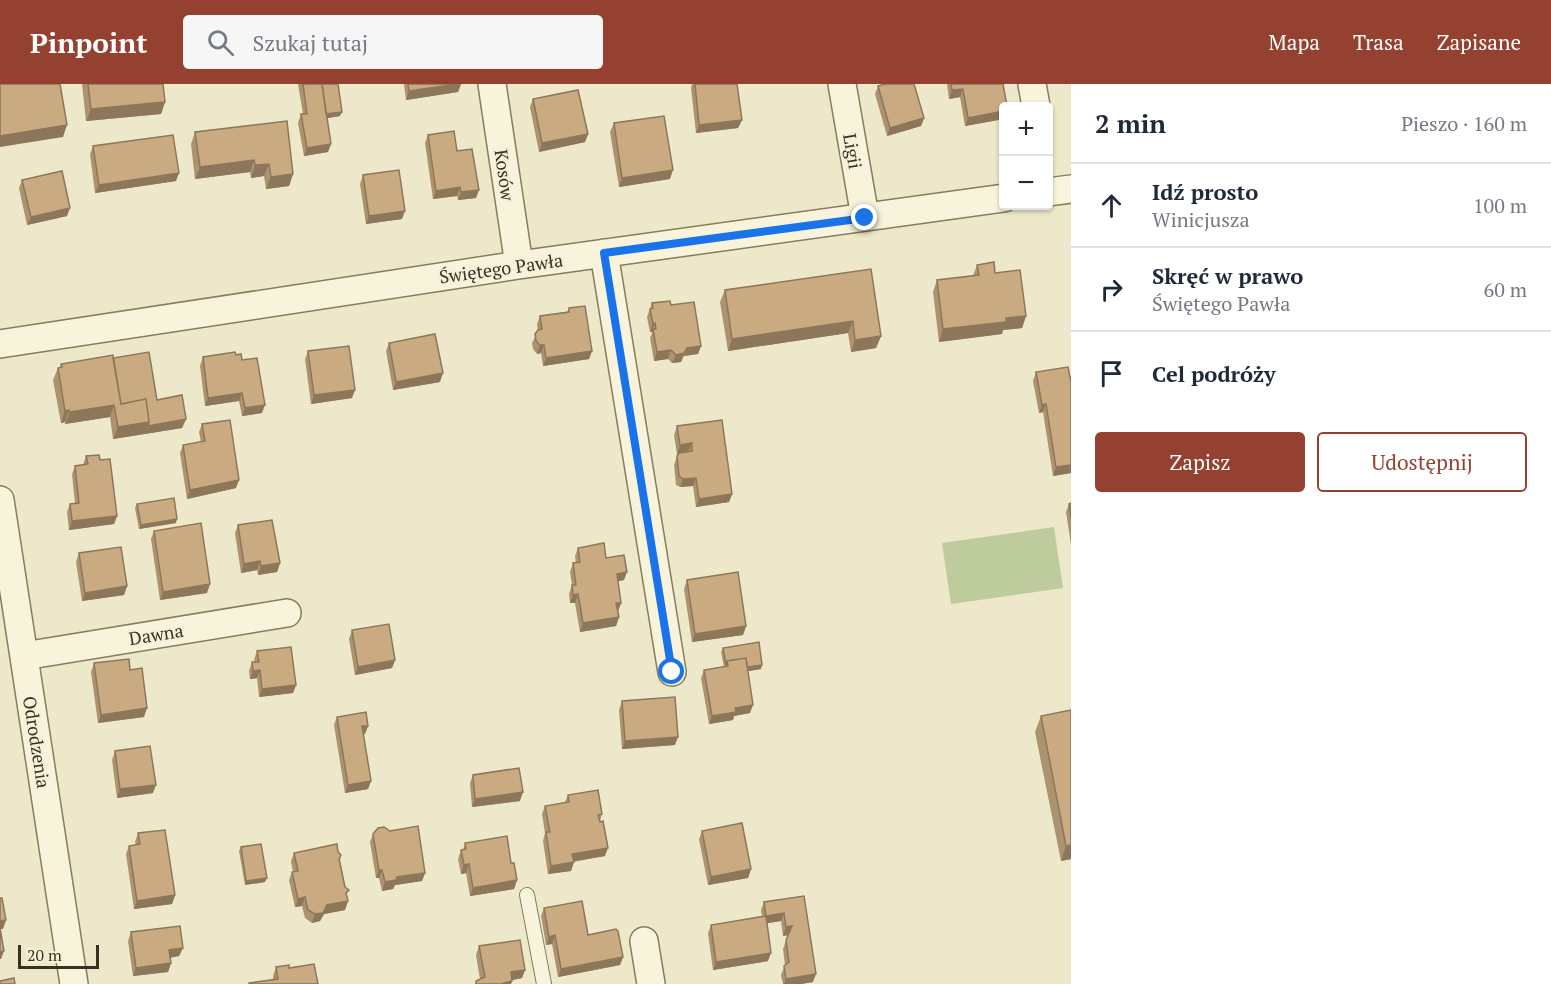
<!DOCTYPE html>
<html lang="pl">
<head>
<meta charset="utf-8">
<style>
  :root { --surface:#fff; --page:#f6f6f7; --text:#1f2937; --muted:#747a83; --line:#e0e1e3; --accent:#944131 }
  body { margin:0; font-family:"PT Serif",serif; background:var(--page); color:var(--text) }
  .controls { position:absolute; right:18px; top:18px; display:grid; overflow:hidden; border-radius:6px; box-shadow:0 2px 4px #0004 }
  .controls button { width:54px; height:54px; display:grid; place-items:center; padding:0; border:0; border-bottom:2px solid var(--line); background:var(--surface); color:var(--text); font:30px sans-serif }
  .scale { position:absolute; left:18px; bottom:15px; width:81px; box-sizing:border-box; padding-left:6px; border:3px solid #393121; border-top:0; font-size:16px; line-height:21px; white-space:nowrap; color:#393121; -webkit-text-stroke:4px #f4f1d8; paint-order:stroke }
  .stop { position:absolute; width:18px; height:18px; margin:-14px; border:4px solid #1a73e8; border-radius:50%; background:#fff }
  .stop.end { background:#1a73e8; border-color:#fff; box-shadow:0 2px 6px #0008 }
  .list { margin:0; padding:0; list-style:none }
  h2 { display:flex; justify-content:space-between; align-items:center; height:78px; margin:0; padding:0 24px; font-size:26px }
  h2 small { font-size:20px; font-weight:400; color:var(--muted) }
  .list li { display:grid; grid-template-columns:39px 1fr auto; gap:18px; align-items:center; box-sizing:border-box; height:84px; padding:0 24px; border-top:2px solid var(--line) }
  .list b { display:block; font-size:22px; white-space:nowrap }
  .list p { margin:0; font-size:20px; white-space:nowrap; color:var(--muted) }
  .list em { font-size:20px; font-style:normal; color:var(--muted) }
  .actions { display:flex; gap:12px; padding:18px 24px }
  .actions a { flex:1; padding:14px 0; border:2px solid var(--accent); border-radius:6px; text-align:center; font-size:21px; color:var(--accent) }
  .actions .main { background:var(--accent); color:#fff }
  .icon { flex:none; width:33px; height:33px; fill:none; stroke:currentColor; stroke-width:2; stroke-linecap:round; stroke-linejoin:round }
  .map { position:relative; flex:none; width:1071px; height:900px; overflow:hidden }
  header { display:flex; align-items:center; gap:36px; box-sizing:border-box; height:84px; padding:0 30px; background:var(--accent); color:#fff }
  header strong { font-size:28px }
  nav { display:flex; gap:33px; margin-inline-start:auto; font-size:21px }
  .search { width:420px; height:54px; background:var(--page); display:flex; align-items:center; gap:15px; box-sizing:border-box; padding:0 21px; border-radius:6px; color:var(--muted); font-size:22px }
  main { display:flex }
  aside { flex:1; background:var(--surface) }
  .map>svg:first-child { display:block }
  .green { fill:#becb9d }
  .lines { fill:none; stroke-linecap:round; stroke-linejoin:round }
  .service-casing { stroke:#887b5e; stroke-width:16 }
  .minor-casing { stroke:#887b5e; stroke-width:30 }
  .service { stroke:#f8f4dc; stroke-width:14 }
  .minor { stroke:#f8f4dc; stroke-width:27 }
  .wall { fill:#ad926f }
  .shaded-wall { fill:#8d775a }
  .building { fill:#c9aa81; stroke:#8d775a; stroke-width:1.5 }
  .route { stroke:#1a73e8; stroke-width:8 }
  .labels { text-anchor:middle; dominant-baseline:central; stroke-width:4.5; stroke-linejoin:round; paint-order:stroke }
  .street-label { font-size:18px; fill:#393121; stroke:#f4f1d8 }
</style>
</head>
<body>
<header>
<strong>Pinpoint</strong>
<div class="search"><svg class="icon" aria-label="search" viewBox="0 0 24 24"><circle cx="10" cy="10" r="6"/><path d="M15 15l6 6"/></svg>Szukaj tutaj</div>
<nav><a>Mapa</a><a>Trasa</a><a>Zapisane</a></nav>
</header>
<main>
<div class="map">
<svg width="1071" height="900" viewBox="0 0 1071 900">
  <rect width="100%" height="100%" fill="#ede8c9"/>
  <path class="green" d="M1054 443 1063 504 951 520 942 459Z"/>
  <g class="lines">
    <defs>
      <path id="service" d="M527 811 544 900"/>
      <path id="minor" d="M492 0 519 181
        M842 0 865 133
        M1032 0 1036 22
        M1048 108 1071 105
        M604 169 672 588
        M0 260 519 181 1004 114
        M0 416 74 900
        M24 572 287 529
        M644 857 651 900"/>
    </defs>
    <use href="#service" class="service-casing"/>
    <use href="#minor" class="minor-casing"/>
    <use href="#service" class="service"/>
    <use href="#minor" class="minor"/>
  </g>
  <path class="wall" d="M82 0H163L165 18 161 30 86 37Z
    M298 0H338L340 32 327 34 328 68 304 72 298 39 301 30H303Z
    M404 0H461L458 8 406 16Z
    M692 0H737L742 36 738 44 696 49 691 4Z
    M947 0H1003L1004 35 965 42 960 13 949 15Z
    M878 2 924 34 921 42 887 52 875 10Z
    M533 15 588 50 585 58 539 68 530 23Z
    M614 39 670 95 619 103 610 48Z
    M195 48 293 90 289 102 266 105 264 92 251 94 250 88 195 95 191 60Z
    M428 51 457 67 476 114 458 116 457 112 433 115 425 59Z
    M93 62 176 97 95 109 90 70Z
    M363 91 402 135 366 140 360 100Z
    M22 96 67 132 27 141 19 104Z
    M977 181 995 189 1026 232 1022 244 1003 246 1002 250 939 258 933 208 937 196 973 192Z
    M871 185 881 252 876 264 851 268 848 249 728 267 720 218 725 206Z
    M652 219 671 221 701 262 698 270 684 272 681 278 672 279 668 275 654 277 650 254 652 249V248H650L647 233Z
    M569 224 592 267 589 275 543 282 541 269 537 270 533 265 532 259 538 247 537 240 540 232 567 228Z
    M389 259 440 298 393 306 386 267Z
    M308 267 352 314 311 320 305 275Z
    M236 271 242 276 262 329 242 332 239 317 205 322 200 282 203 273Z
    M113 274 157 316 186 335 182 344 113 355 110 333 65 340V338L61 339 53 296 58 284H60L61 280Z
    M1036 288 1071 298V389L1053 392 1043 328 1039 329 1033 297Z
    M202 340 236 404 187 415 180 369 183 361 201 358 199 348Z
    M677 342 732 410 729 418 696 423 693 402 680 403 676 401 674 381 677 372 679 369 677 370 674 351Z
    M86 372 100 376 117 432 114 440 69 446 67 428 70 420 75 419 72 390 75 382 83 381Z
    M1071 419V461L1066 428 1069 420Z
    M137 420 176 439 139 445 135 424Z
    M238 441 280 479 277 488 258 491 257 486 241 489 235 449Z
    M154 447 207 509 160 516 151 455Z
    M578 464 606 474 624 496 618 497 621 519 618 527 619 533 616 542 580 548 575 519H570L569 510 572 501 570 488 573 479H576L575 472Z
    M79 469 127 502 124 511 82 517 76 478Z
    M687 496 746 542 743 551 692 558 684 505Z
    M352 546 395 576 392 584 355 591 349 555Z
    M723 564 761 585 748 587 750 629 734 632 733 636 709 640 701 594 704 586 724 583 721 568Z
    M257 567 296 601 293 609 259 613 257 594 250 595 249 587 252 578H255L254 576Z
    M94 579 130 586 144 633 98 639 91 588Z
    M622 617 675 661 622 665 619 626Z
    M1041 632 1071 775 1061 777 1035 648Z
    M337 633 368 642 365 650H363L371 697 368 705 345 709 334 641Z
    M115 667 153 709 117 714 112 676Z
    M473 691 520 717 472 723 470 699Z
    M568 711 602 730 600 737 605 772 573 778 571 787 548 790 543 757 545 749 542 730 545 722 565 718Z
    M702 747 751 785 748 794 708 801 699 755Z
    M138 749 175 811 172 820 134 825 126 770 129 762 136 761 135 758Z
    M373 750 425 789 422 797 395 801 393 805 382 807 379 794H376L370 758Z
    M465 759 511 779 517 796 514 805 470 812 466 789 461 790 458 775 461 766H463Z
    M241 763 265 798 245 801 239 767Z
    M338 768 341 771 340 776 348 817 345 826 324 830 320 837 312 839 305 834 302 822 295 823 289 796 292 788H293L291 777 294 769Z
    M804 812 813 898 801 900H783L781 891 785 881 783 865 788 851 783 852 781 837 767 839 768 877 713 886 708 849 711 841 762 832 761 826 764 818Z
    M544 824 623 873 620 881 558 893 552 860 546 861 541 832Z
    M131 848 183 864 179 872 170 874 171 879 168 888 133 892 128 857Z
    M479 862 525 886 522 894 512 896 511 900H475L476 897 480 895 476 871Z
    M276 883 289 884 318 900 273 896V892Z"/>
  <path class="shaded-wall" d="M461 0 458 8 406 16 409 7Z
    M963 5 960 13 949 15 952 6Z
    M165 18 161 30 86 37 91 25Z
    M1004 27V35L965 42 968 34Z
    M342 28 340 32 322 35 323 31Z
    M924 34 921 42 887 52 890 44Z
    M742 36 738 44 696 49 699 41Z
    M67 41 63 53 0 63V52Z
    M588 50 585 58 539 68 542 59Z
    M331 60 328 68 304 72 307 64Z
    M254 76 250 88 195 95 200 83Z
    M269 80 264 92 251 94 255 81Z
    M673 86 670 95 619 103 622 94Z
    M179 89 176 97 95 109 99 101Z
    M293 90 289 102 266 105 271 93Z
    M460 103 457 112 433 115 436 107Z
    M479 106 476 114 458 116 461 108Z
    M70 124 67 132 27 141 31 133Z
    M405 127 402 135 366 140 369 132Z
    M1026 232 1022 244 1003 246 1002 250 939 258 943 245 1006 234Z
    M853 237 848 249 728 267 732 255Z
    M655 239 652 248H650L653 240Z
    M881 252 876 264 851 268 855 256Z
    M540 261H544L541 269 537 270Z
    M701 262 698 270 684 272 687 264Z
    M671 266 668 275 654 277 657 268Z
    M592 267 589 275 543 282 546 274Z
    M684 269 681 278 672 279 676 271Z
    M443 289 440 298 393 306 396 298Z
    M355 306 352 314 311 320 314 311Z
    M242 309 239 317 205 322 208 314Z
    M1046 320 1043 328 1039 329 1042 321Z
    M114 321 110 333 65 340 70 328Z
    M265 321 262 329 242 332 245 324Z
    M69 326 65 338 61 339 65 327Z
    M186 335 182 344 145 350 148 342Z
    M149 338 145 350 113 355 118 343Z
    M692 359 688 368 677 370 680 361Z
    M1071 381V389L1053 392 1056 383Z
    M696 394 693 402 680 403 683 395Z
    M239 396 236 404 187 415 190 406Z
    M732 410 729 418 696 423 699 415Z
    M117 432 114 440 69 446 72 437Z
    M177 435 176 439 139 445 141 441Z
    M260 477 257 486 241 489 244 480Z
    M280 479 277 488 258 491 261 482Z
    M627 488 624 496 614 498 617 490Z
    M210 500 207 509 160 516 163 508Z
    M127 502 124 511 82 517 85 509Z
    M578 510 575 519H570L573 511Z
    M616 519H621L618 527H613Z
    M619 533 616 542 580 548 583 539Z
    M746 542 743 551 692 558 695 550Z
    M395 576 392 584 355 591 358 583Z
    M762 581 761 585 743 588 745 583Z
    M260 586 257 594 250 595 253 587Z
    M296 601 293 609 259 613 262 605Z
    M753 621 750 629 734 632 733 636 709 640 712 632 735 624Z
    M147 624 144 633 98 639 101 631Z
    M362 642H368L365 650 359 651Z
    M678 653 675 661 622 665 625 657Z
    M371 697 368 705 345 709 348 701Z
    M156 701 153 709 117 714 120 705Z
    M523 708 520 717 472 723 475 715Z
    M1071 761V775L1061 777 1066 762Z
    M608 764 605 772 569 778 572 770Z
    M574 778 571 787 548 790 551 782Z
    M469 780 466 789 461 790 464 781Z
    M751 785 748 794 708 801 711 793Z
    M379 786H382L379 794H376Z
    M425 789 422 797 395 801 393 805 382 807 385 798 397 793Z
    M267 794 265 798 245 801 246 797Z
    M517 796 514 805 470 812 473 804Z
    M175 811 172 820 134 825 137 817Z
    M305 813 302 822 295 823 298 815Z
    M348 817 345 826 324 830 320 837 312 839 315 830 327 821Z
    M784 829 781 837 763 840 766 832Z
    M6 836 3 845H0V837Z
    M792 842 789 851 783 852 786 843Z
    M555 851 552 860 546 861 549 853Z
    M183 864 179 872 166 874 169 866Z
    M4 867 1 875H0V868Z
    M771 869 768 877 713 886 716 878Z
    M623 873 620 881 558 893 561 885Z
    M171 879 168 888 133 892 136 884Z
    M525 886 522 894 508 897 511 888Z
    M816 890 813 898 801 900H784L786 895Z
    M512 897 511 900H503V899Z"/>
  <path class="building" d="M0 0H60L67 41 0 52Z
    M88 0H163L165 18 91 25Z
    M303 0H322L331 60 307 64 301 30H307Z
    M322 0H338L342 28 326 30Z
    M408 0H458L409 7Z
    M695 0H737L742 36 699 41Z
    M885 0H914L924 34 890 44 878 2Z
    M951 0H1003L1007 22H1004V27L968 34 963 5 952 6Z
    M578 6 588 50 542 59 533 15Z
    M664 32 673 86 622 94 614 39Z
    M287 37 293 90 271 93 269 80 255 81 254 76 200 83 195 48Z
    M454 47 457 67 472 65 479 106 461 108 460 103 436 107 428 51Z
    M173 51 179 89 99 101 93 62Z
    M399 86 405 127 369 132 363 91Z
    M62 87 70 124 31 133 22 96Z
    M994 178 995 189 1020 186 1026 232 1006 234V238L943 245 937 196 979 191 977 181Z
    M871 185 881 252 855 256 853 237 732 255 725 206Z
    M670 217 671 221 694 218 701 262 687 264 684 269 676 271 671 266 657 268 653 245H656L655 239 653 240 650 225 653 224 652 219Z
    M585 222 592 267 546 274 544 261H540L536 257 535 250 538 246 542 245 540 232 569 228V224Z
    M435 250 443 289 396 298 389 259Z
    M349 262 355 306 314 311 308 267Z
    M149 268 157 316 182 311 186 335 148 342 149 338 146 315 121 320 113 274Z
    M235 268 236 271 241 270 242 276 257 274 265 321 245 324 242 309 208 314 203 273Z
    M113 271 121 320 146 315 149 338 118 343 114 321 70 328 69 326 65 327 58 284 62 283 61 280Z
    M1068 283 1071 298V381L1056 383 1046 320 1042 321 1036 288Z
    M230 336 239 396 190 406 183 361 205 357 202 340Z
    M722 336 732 410 699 415 696 394 683 395 679 392 677 372 679 369 692 367V359L680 361 677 342Z
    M99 371 100 376 110 375 117 432 72 437 70 420 79 419 75 382 88 380 86 372Z
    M174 414 177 435 141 441 137 420Z
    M1071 419V434L1069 420Z
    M272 436 280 479 261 482 260 477 244 480 238 441Z
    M201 439 210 500 163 508 154 447Z
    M604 459 606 474 624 471 627 488 617 490 621 519H616L619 533 583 539 578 510 573 511 572 501H576L573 479 580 478 578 464Z
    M121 463 127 502 85 509 79 469Z
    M738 488 746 542 695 550 687 496Z
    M389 540 395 576 358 583 352 546Z
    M759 558 762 581 747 583 746 574 727 577 726 581 723 564Z
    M291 563 296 601 262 605 260 586 253 587 252 578H259L257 567Z
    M746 574 753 621 735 624 736 628 712 632 704 586 728 582 727 577Z
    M129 575 130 586 142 584 147 624 101 631 94 579Z
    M675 613 678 653 625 657 622 617Z
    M1071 626V761L1066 762 1041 632Z
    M366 628 368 642H362L371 697 348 701 337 633Z
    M150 662 156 701 120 705 115 667Z
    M519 684 523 708 475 715 473 691Z
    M598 706 602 730 598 731 600 738 603 737 608 764 572 770 574 778 551 782 546 748H550L545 722 569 718 568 711Z
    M742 739 751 785 711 793 702 747Z
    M418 742 425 789 397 793 396 796 385 798 382 786H379L373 750 378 744 384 743 390 747Z
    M165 746 175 811 137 817 129 762 140 760 138 749Z
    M507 752 511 779H514L517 796 473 804 469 780 464 781 461 766 466 765 465 759Z
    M261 760 267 794 246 797 241 763Z
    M337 760 338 768 341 771 339 775 345 803 349 806 346 809 348 817 327 821 323 829 315 830 308 826 305 813 298 815 292 788 298 787 294 769Z
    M804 812 816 890 786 895 784 882 789 878 786 856 792 842 786 843 784 829 766 832 771 869 716 878 711 841 766 832 764 818Z
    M0 814H2L6 836 0 837Z
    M582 817 588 851 616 845 618 847 623 873 561 885 555 851 549 853 544 824Z
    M180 842 183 864 169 866 171 879 136 884 131 848Z
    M0 844 4 867 0 868Z
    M520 856 525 886 511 888 512 897 503 899V900H476V897L485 893 479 862Z
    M314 880 318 900H249V899L278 895 276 883 289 881V884Z
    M14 894 15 900H0V897Z"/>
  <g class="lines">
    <path class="route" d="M672 588 604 169 865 134"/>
  </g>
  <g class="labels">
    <g class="street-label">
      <text transform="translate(853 67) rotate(80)">Ligii</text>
      <text transform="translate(505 91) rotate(82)">Kosów</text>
      <text transform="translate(501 184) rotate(-8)">Świętego Pawła</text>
      <text transform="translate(156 550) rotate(-9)">Dawna</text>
      <text transform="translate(37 658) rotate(81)">Odrodzenia</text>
    </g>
  </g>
</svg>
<div class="controls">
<button>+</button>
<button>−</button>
</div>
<div class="scale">20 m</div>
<div class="stop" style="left:672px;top:588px"></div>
<div class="stop end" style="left:865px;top:134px"></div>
</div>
<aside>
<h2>2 min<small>Pieszo · 160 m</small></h2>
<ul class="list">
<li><svg class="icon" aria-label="ahead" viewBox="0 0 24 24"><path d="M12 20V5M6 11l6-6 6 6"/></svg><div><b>Idź prosto</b><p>Winicjusza</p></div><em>100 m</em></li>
<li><svg class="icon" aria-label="right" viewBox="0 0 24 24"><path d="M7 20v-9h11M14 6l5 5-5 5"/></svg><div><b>Skręć w prawo</b><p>Świętego Pawła</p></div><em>60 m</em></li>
<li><svg class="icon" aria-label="arrive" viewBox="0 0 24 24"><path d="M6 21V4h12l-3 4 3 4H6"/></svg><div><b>Cel podróży</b></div></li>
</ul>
<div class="actions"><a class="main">Zapisz</a><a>Udostępnij</a></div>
</aside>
</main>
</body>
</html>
